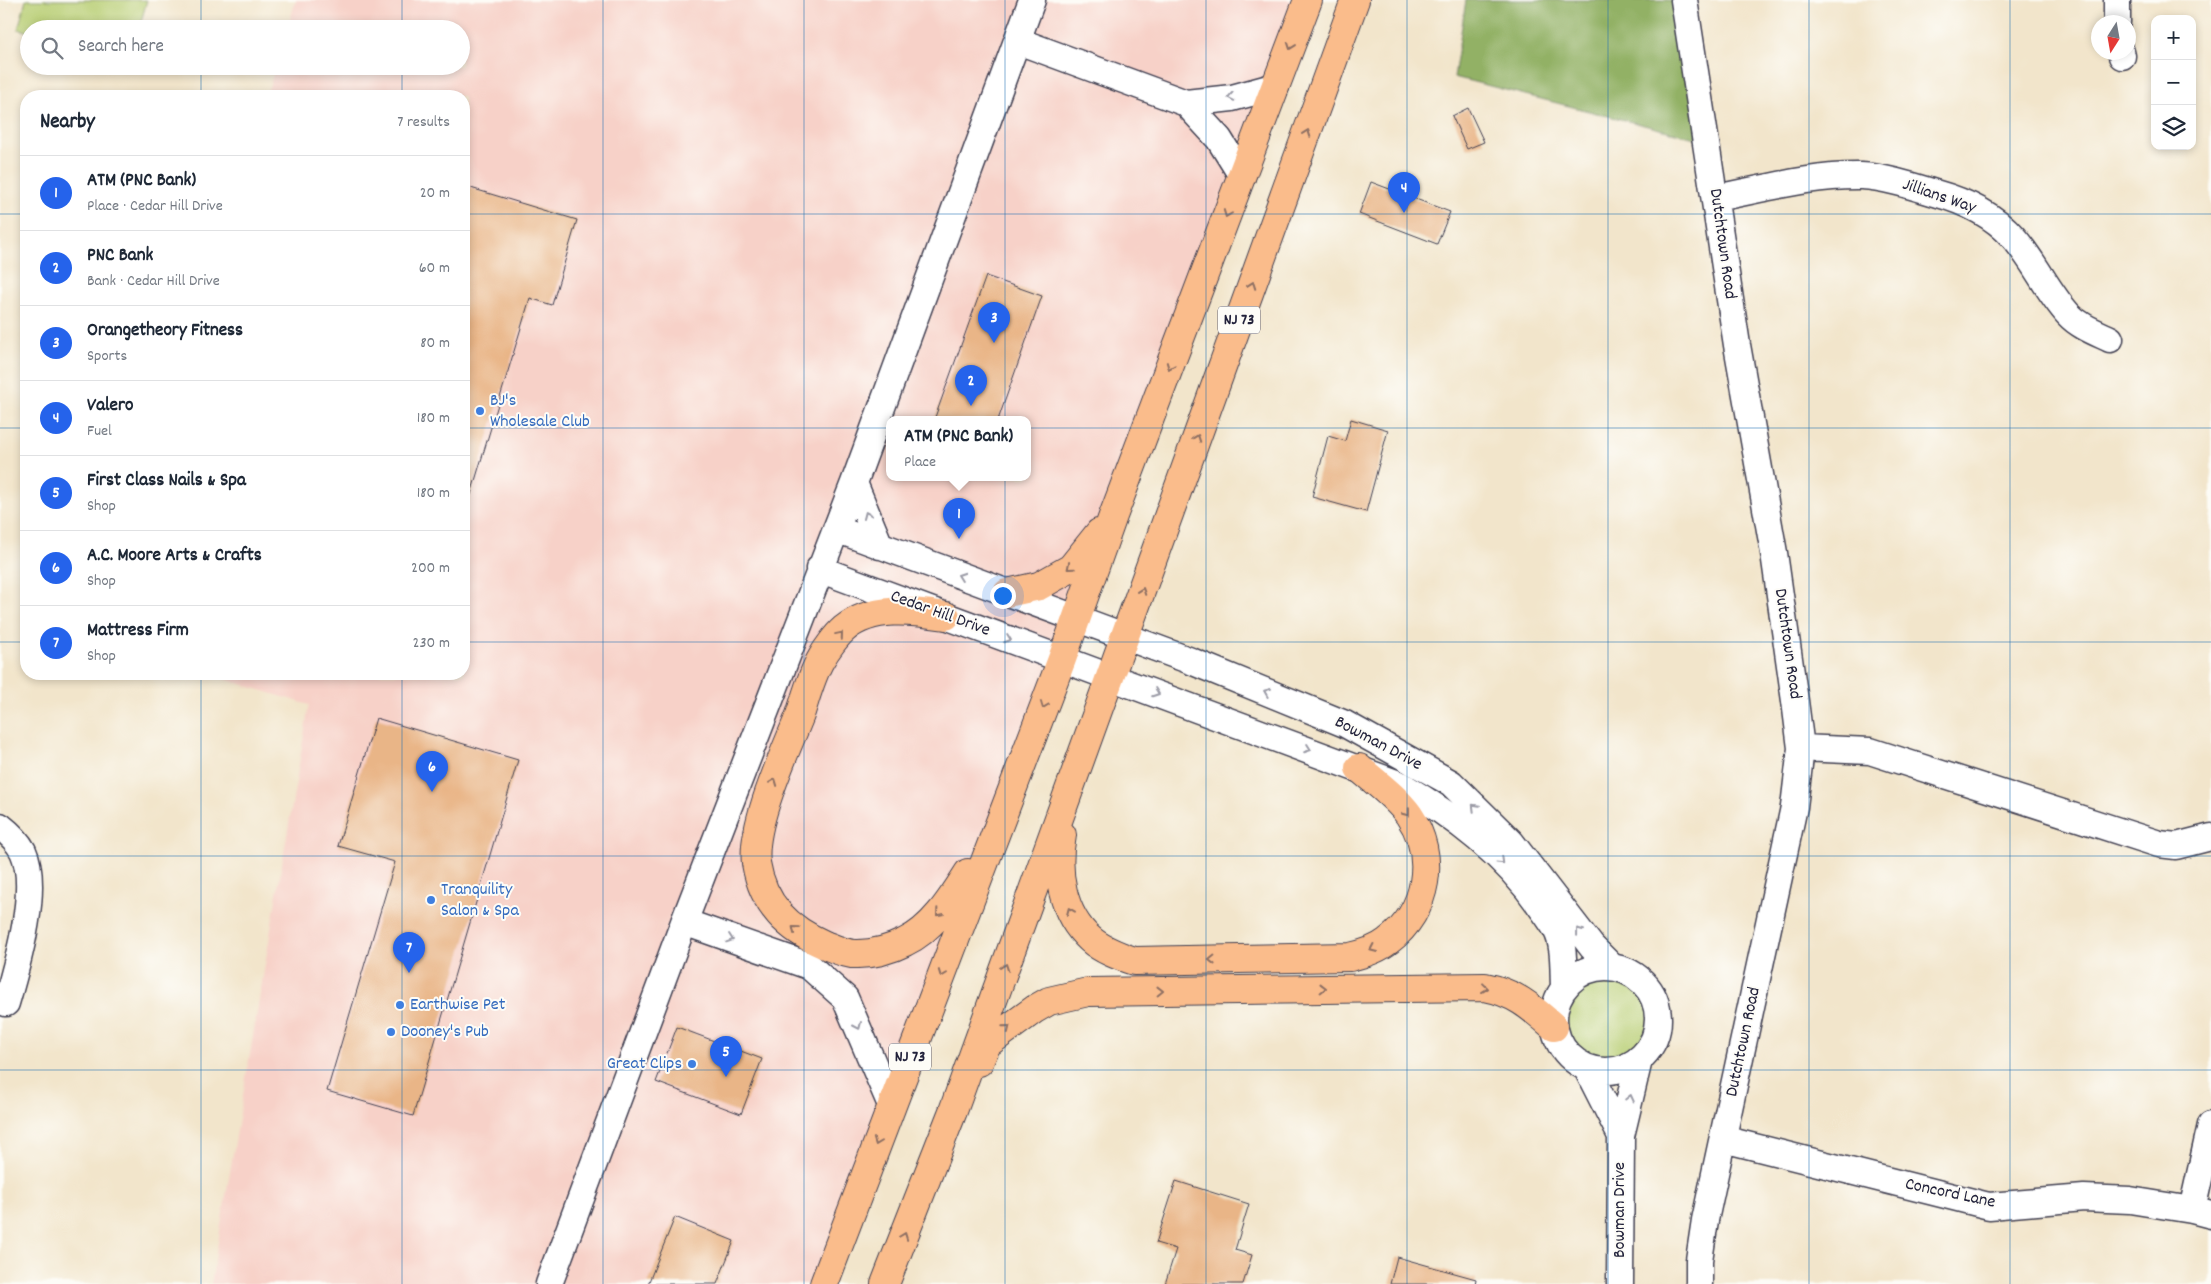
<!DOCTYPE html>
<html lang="en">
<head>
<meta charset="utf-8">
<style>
  :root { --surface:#fff; --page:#f2f2f3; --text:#1f2937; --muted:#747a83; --line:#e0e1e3; --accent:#2563eb }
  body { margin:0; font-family:Dekko,sans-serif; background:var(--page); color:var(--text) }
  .controls { position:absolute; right:15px; top:15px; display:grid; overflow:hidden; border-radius:10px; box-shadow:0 2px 8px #0003 }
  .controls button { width:45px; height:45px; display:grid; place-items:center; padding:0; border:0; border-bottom:1px solid var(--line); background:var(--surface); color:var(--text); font:25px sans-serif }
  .compass { position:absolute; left:2091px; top:15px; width:45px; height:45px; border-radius:50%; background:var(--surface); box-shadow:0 2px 8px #0003; rotate:191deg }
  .you { position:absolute; left:1002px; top:595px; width:18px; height:18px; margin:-12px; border:4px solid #fff; border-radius:50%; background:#1a73e8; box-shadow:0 0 0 8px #1a73e833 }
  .badge { display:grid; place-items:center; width:32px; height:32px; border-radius:50%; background:var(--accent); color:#fff; font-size:16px; font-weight:700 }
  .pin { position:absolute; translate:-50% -41px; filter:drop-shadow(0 1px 2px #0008) }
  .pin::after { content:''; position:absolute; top:26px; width:18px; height:15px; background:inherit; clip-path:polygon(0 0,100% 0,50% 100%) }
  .popup { position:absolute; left:886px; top:416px; width:145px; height:65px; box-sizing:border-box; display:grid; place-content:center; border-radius:10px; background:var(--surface); filter:drop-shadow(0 1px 4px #0005); font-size:16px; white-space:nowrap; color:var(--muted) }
  .popup b { font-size:19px; color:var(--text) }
  .popup::after { content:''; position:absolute; left:50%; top:100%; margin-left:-10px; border:10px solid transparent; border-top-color:var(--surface) }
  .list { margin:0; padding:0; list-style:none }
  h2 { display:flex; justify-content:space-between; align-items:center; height:65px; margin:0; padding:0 20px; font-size:21px }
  h2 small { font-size:16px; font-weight:400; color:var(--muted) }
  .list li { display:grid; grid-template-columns:32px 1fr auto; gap:15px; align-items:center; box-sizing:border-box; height:75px; padding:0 20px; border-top:1px solid var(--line) }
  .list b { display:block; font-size:19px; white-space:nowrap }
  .list p { margin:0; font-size:16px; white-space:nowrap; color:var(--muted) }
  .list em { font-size:16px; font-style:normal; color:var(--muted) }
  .icon { flex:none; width:28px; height:28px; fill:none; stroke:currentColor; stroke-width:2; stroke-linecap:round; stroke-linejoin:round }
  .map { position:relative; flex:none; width:2211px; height:1284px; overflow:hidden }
  .search { position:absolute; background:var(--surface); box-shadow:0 2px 8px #0003; left:20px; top:20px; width:450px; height:55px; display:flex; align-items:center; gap:12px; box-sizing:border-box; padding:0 18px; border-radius:28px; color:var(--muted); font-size:19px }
  .panel { position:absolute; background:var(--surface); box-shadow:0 2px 8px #0003; left:20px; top:90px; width:450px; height:590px; border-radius:20px }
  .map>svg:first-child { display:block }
  .built { fill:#f7d1c8; fill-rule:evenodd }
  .green { fill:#b8ce73; stroke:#6d7857 }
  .forest { fill:#92b165; stroke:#5a6a50 }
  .building { fill:#e9b587 }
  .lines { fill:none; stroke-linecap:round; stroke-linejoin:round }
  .minor-casing { stroke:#413f51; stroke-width:29 }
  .highway-casing { stroke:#413f51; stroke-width:30 }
  .minor { stroke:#fff; stroke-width:26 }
  .highway { stroke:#fabc8b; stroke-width:28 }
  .oneway { stroke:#8e6f63 }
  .oneway2 { stroke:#9c9ca7 }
  .grid { fill:none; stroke:#1f6fb2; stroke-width:1; stroke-opacity:0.55 }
  .shop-dot { fill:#3f7fe0; stroke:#fdfcf7; stroke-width:2 }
  .labels { text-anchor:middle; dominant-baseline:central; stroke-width:4; stroke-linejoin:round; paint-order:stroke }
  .shield { fill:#fdfcf7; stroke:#646373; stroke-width:1 }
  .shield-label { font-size:16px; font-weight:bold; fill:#22223b }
  .street-label { font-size:18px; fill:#22223b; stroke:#fdfcf7 }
  .shop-label { font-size:18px; fill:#366cbe; stroke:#fdfcf7; text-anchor:start }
</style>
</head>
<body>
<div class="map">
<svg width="2211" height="1284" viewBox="0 0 2211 1284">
  <rect width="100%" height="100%" fill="#fdfcf7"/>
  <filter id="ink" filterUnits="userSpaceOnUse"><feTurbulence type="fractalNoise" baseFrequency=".02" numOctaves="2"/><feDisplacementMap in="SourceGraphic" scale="10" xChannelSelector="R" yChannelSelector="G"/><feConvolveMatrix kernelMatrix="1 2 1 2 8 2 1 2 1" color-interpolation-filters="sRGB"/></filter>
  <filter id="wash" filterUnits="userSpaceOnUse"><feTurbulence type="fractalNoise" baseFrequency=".0096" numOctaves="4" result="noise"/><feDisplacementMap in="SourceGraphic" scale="20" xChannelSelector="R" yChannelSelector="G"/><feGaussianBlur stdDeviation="1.12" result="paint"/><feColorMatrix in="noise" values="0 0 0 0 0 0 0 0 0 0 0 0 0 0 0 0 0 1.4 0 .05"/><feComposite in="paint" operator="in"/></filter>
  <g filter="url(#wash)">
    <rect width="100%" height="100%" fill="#f2e5cb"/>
    <path class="built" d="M296 0H1308L824 1284H211L309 705 208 674H464V96H266L276 66H461V29H287ZM890 420H1028V478H890Z"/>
    <path class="green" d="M26 0H147L139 29H29V32L18 29Z
      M1554 1019a52 52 0 1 1 104 0a52 52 0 1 1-104 0Z"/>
    <path class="forest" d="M1466 0H1681L1703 140 1454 77Z"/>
    <g id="blocks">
      <path class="building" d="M1468 108 1484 142 1467 149 1452 116Z
        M1371 182 1450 212 1437 244 1359 214Z
        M464 186 577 220 552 305 530 298 468 504 464 503Z
        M986 276 1042 296 998 420H934Z
        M1351 419 1388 430 1366 512 1312 497 1328 436 1345 441Z
        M376 718 518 760 413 1116 327 1091 395 862 338 846Z
        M677 1027 762 1059 741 1114 656 1082Z
        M1176 1181 1249 1204 1235 1250 1252 1255 1243 1284H1165L1176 1249 1156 1243Z
        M675 1217 734 1241 717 1284H648Z
        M1397 1257 1476 1279 1475 1284H1390Z"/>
    </g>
  </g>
  <g filter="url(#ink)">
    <use href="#blocks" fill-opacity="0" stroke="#413f51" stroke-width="1"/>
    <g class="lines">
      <defs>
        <path id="minor" d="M1684 0 1737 345 1774 553 1795 701 1801 748 1794 807 1705 1220 1699 1260V1284
          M2117 0V22
          M1018 41 1186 103 1219 139 1242 176
          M2121 52 2122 56
          M1186 103 1232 98 1276 86
          M1715 198C1763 189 1813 175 1861 176 1885 177 1912 186 1935 193 1964 201 1992 213 2013 237 2034 260 2047 291 2068 314 2079 326 2095 332 2110 339
          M854 483 880 546
          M836 529 1191 661 1345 724 1451 783 1511 842 1592 947 1612 967
          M819 569 1401 785C1455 817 1505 855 1541 907 1546 914 1552 922 1556 929 1565 945 1563 969 1564 986
          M1801 748 1870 751 2159 844 2176 846 2211 837
          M0 826C9 833 17 840 23 851 40 888 17 965 6 1003
          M684 922 809 966 845 998 891 1105
          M1554 1019a52 52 0 1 1 104 0a52 52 0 1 1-104 0Z
          M1586 1067 1621 1136
          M1723 1139 1989 1206 2084 1198 2130 1200 2192 1210 2211 1215
          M2192 1210 2211 1125
          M549 1284 684 922 854 483 1032 0
          M1620 1284 1621 1136 1639 1060"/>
        <path id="highway" d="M1007 593 1039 586 1071 568 1099 533
          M946 616C913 611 872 605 844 629 836 636 826 650 821 659 811 676 806 697 800 715 785 753 751 824 756 863 763 905 788 929 825 945 835 949 848 955 858 954 874 954 891 949 905 942 933 929 952 898 968 873
          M1062 835C1055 871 1062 914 1090 939 1102 950 1119 956 1134 961L1350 957C1363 954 1377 950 1388 941 1428 911 1437 856 1409 815 1396 797 1375 782 1359 768
          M979 1062 987 1044 1035 1009 1049 1001 1088 992 1485 987C1516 993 1531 1007 1554 1027
          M824 1284 1062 659 1113 516 1308 0
          M885 1284 953 1111 1355 0"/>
      </defs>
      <use href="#minor" class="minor-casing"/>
      <use href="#highway" class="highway-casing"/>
      <use href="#minor" class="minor"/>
      <use href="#highway" class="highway"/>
    </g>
    <defs><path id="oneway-chevron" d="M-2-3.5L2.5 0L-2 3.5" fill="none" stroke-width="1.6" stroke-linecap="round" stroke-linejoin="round" transform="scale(1.25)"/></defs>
    <g class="oneway">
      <use href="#oneway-chevron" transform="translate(1291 46) rotate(110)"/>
      <use href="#oneway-chevron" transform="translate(1307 133) rotate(-70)"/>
      <use href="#oneway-chevron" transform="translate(1227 214) rotate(111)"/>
      <use href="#oneway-chevron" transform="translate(1252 285) rotate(-70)"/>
      <use href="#oneway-chevron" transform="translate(1170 366) rotate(111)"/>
      <use href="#oneway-chevron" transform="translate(1197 438) rotate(-70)"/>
      <use href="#oneway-chevron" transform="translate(1070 567) rotate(140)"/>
      <use href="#oneway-chevron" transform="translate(1142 591) rotate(-70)"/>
      <use href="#oneway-chevron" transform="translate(840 635) rotate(-50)"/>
      <use href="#oneway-chevron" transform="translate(1044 705) rotate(111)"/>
      <use href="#oneway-chevron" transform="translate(774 782) rotate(-69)"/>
      <use href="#oneway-chevron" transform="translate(1407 813) rotate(52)"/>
      <use href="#oneway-chevron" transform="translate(1070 911) rotate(-113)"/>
      <use href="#oneway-chevron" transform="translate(939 913) rotate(131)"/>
      <use href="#oneway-chevron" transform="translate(795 929) rotate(-140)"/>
      <use href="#oneway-chevron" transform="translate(1373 949) rotate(155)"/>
      <use href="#oneway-chevron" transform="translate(1212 960) rotate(179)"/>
      <use href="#oneway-chevron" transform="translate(1005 967) rotate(-70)"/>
      <use href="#oneway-chevron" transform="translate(942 974) rotate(111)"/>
      <use href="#oneway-chevron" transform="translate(1323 988) rotate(-1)"/>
      <use href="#oneway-chevron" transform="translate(1485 988) rotate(7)"/>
      <use href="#oneway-chevron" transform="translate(1160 991) rotate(-1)"/>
      <use href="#oneway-chevron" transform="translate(1007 1028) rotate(-39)"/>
      <use href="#oneway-chevron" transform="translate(877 1142) rotate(111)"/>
      <use href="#oneway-chevron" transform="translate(904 1236) rotate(-69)"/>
    </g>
    <g class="oneway2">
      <use href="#oneway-chevron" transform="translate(1231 97) rotate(169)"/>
      <use href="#oneway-chevron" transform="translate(867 515) rotate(-113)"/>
      <use href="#oneway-chevron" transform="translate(961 576) rotate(-160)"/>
      <use href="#oneway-chevron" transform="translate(1008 639) rotate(20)"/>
      <use href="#oneway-chevron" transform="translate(1267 692) rotate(-158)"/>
      <use href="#oneway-chevron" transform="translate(1156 693) rotate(20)"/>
      <use href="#oneway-chevron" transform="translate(1308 749) rotate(20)"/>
      <use href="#oneway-chevron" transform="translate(1475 807) rotate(-135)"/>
      <use href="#oneway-chevron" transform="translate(1501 861) rotate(44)"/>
      <use href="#oneway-chevron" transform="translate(1579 931) rotate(-128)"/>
      <use href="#oneway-chevron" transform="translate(730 939) rotate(19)"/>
      <use href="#oneway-chevron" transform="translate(858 1026) rotate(66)"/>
      <use href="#oneway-chevron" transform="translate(1630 1098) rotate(-77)"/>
    </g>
  </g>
  <path class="grid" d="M201 0V29M402 0V29M603 0V1284M804 0V1284M1005 0V1284M1206 0V1284M1407 0V1284M1608 0V1284M1809 0V1284M2010 0V1284M201 66V96M402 66V96M0 214H26M464 214H2211M0 428H26M464 428H2211M0 642H26M464 642H2211M201 674V1284M402 674V1284M0 856H2211M0 1070H2211"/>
  <g class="shop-dot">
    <circle cx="480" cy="411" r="5"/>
    <circle cx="431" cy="900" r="5"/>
    <circle cx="400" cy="1005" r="5"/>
    <circle cx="391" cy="1032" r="5"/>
    <circle cx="692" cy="1064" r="5"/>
  </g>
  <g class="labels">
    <g class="shield">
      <rect x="1218" y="306.5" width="42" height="27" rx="4"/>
      <rect x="889" y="1043.5" width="42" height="27" rx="4"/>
    </g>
    <g class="shield-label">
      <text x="1239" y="320">NJ 73</text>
      <text x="910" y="1057">NJ 73</text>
    </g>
    <g class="street-label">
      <text transform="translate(1939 197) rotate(19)">Jillians Way</text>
      <text transform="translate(1722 244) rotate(82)">Dutchtown Road</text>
      <text transform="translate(940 614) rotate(20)">Cedar Hill Drive</text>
      <text transform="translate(1787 644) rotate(82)">Dutchtown Road</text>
      <text transform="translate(1378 744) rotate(28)">Bowman Drive</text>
      <text transform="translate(1744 1042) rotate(-78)">Dutchtown Road</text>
      <text transform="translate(1950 1194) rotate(12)">Concord Lane</text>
      <text transform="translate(1620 1210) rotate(-90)">Bowman Drive</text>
    </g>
    <g class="shop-label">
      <text x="490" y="401">BJ's<tspan x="490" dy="21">Wholesale Club</tspan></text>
      <text x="441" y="890">Tranquility<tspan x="441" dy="21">Salon &amp; Spa</tspan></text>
      <text x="410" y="1005">Earthwise Pet</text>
      <text x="401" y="1032">Dooney's Pub</text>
      <text x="682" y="1064" text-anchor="end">Great Clips</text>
    </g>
  </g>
</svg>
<div class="controls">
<button>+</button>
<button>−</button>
<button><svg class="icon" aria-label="layers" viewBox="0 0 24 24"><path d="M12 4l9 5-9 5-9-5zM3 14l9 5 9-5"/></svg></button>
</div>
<svg class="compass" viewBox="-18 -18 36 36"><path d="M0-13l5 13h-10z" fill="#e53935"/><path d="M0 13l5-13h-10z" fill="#747a83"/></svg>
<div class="you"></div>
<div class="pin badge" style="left:959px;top:539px">1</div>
<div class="popup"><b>ATM (PNC Bank)</b>Place</div>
<div class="pin badge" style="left:971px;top:406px">2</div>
<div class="pin badge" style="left:994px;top:343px">3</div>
<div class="pin badge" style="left:1404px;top:213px">4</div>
<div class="pin badge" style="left:726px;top:1077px">5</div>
<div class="pin badge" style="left:432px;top:792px">6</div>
<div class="pin badge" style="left:409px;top:973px">7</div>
<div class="search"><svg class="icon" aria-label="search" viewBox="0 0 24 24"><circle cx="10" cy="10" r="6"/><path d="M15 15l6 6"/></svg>Search here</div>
<section class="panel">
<h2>Nearby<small>7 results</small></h2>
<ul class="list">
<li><span class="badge">1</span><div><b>ATM (PNC Bank)</b><p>Place · Cedar Hill Drive</p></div><em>20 m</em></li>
<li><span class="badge">2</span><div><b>PNC Bank</b><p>Bank · Cedar Hill Drive</p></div><em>60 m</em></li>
<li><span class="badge">3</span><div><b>Orangetheory Fitness</b><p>Sports</p></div><em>80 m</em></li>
<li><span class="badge">4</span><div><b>Valero</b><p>Fuel</p></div><em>180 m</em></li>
<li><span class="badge">5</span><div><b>First Class Nails &amp; Spa</b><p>Shop</p></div><em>180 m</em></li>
<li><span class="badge">6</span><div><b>A.C. Moore Arts &amp; Crafts</b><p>Shop</p></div><em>200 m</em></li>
<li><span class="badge">7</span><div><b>Mattress Firm</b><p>Shop</p></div><em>230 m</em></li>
</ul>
</section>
</div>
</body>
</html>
